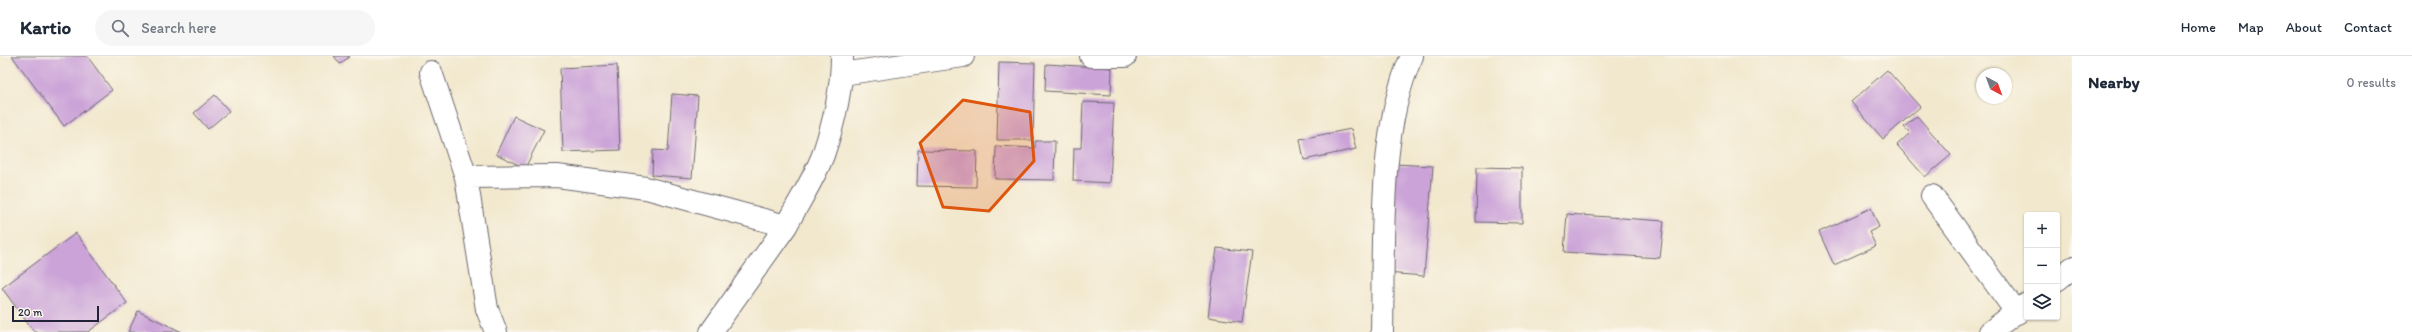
<!DOCTYPE html>
<html lang="en">
<head>
<meta charset="utf-8">
<style>
  :root { --surface:#fff; --page:#f6f6f7; --text:#1f2937; --muted:#747a83; --line:#e0e1e3 }
  body { margin:0; font-family:Itim,sans-serif; background:var(--page); color:var(--text) }
  .controls { position:absolute; right:12px; bottom:12px; display:grid; overflow:hidden; border-radius:4px; box-shadow:0 1px 3px #0004 }
  .controls button { width:36px; height:36px; display:grid; place-items:center; padding:0; border:0; border-bottom:1px solid var(--line); background:var(--surface); color:var(--text); font:20px sans-serif }
  .compass { position:absolute; left:1976px; top:12px; width:36px; height:36px; border-radius:50%; background:var(--surface); box-shadow:0 1px 3px #0004; rotate:139deg }
  .scale { position:absolute; left:12px; bottom:10px; width:87px; box-sizing:border-box; padding-left:4px; border:2px solid #22223b; border-top:0; font-size:11px; line-height:14px; white-space:nowrap; color:#22223b; -webkit-text-stroke:3px #fbf7ec; paint-order:stroke }
  .list { margin:0; padding:0; list-style:none }
  h2 { display:flex; justify-content:space-between; align-items:center; height:52px; margin:0; padding:0 16px; font-size:17px }
  h2 small { font-size:13px; font-weight:400; color:var(--muted) }
  .icon { flex:none; width:22px; height:22px; fill:none; stroke:currentColor; stroke-width:2; stroke-linecap:round; stroke-linejoin:round }
  .map { position:relative; flex:none; width:2072px; height:276px; overflow:hidden }
  header { display:flex; align-items:center; gap:24px; box-sizing:border-box; height:56px; padding:0 20px; background:var(--surface); border-bottom:1px solid var(--line) }
  header strong { font-size:19px }
  nav { display:flex; gap:22px; margin-inline-start:auto; font-size:14px }
  .search { width:280px; height:36px; background:var(--page); display:flex; align-items:center; gap:10px; box-sizing:border-box; padding:0 14px; border-radius:22px; color:var(--muted); font-size:15px }
  main { display:flex }
  aside { flex:1; background:var(--surface) }
  .map>svg:first-child { display:block }
  .building { fill:#cba3d8 }
  .lines { fill:none; stroke-linecap:round; stroke-linejoin:round }
  .minor-casing { stroke:#6b676e; stroke-width:24 }
  .minor { stroke:#fff; stroke-width:22 }
  .marked { fill:#de560e; fill-opacity:0.2; stroke:#de560e; stroke-width:3; stroke-linejoin:round }
</style>
</head>
<body>
<header>
<strong>Kartio</strong>
<div class="search"><svg class="icon" aria-label="search" viewBox="0 0 24 24"><circle cx="10" cy="10" r="6"/><path d="M15 15l6 6"/></svg>Search here</div>
<nav><a>Home</a><a>Map</a><a>About</a><a>Contact</a></nav>
</header>
<main>
<div class="map">
<svg width="2072" height="276" viewBox="0 0 2072 276">
  <rect width="100%" height="100%" fill="#fbf7ec"/>
  <filter id="ink" filterUnits="userSpaceOnUse"><feTurbulence type="fractalNoise" baseFrequency=".025" numOctaves="2"/><feDisplacementMap in="SourceGraphic" scale="8" xChannelSelector="R" yChannelSelector="G"/><feConvolveMatrix kernelMatrix="1 2 1 2 8 2 1 2 1" color-interpolation-filters="sRGB"/></filter>
  <filter id="wash" filterUnits="userSpaceOnUse"><feTurbulence type="fractalNoise" baseFrequency=".012" numOctaves="4" result="noise"/><feDisplacementMap in="SourceGraphic" scale="16" xChannelSelector="R" yChannelSelector="G"/><feGaussianBlur stdDeviation="0.9" result="paint"/><feColorMatrix in="noise" values="0 0 0 0 0 0 0 0 0 0 0 0 0 0 0 0 0 1.4 0 .05"/><feComposite in="paint" operator="in"/></filter>
  <g filter="url(#wash)">
    <rect width="100%" height="100%" fill="#f2e8ce"/>
    <g id="blocks">
      <path class="building" d="M12 0H87L112 34 64 70Z
        M334 0H350L340 8Z
        M999 6 1035 7 1033 84H997Z
        M1046 8 1112 12 1111 39 1045 35Z
        M617 9 620 94 563 96 560 12Z
        M1887 14 1920 51 1883 83 1851 46Z
        M672 38 698 40 692 122 652 119 653 94 668 95Z
        M215 39 229 55 208 73 194 57Z
        M1083 46 1114 47 1110 127 1073 125 1074 92H1081Z
        M514 60 544 74 525 112 496 98Z
        M1917 60 1951 99 1925 121 1897 89 1910 77 1904 71Z
        M1351 73 1356 93 1304 104 1300 83Z
        M1035 85H1055L1054 124 995 123 996 90 1035 92Z
        M918 94 977 95 976 131 917 130Z
        M1395 108 1433 110 1424 220 1386 217Z
        M1477 111 1522 112V167L1476 166Z
        M1871 152 1879 171 1869 176 1876 190 1834 209 1819 176Z
        M1567 158 1664 165 1660 202 1564 196Z
        M76 177 127 247 88 276H34L2 232Z
        M1217 192 1252 196 1242 266 1208 261Z
        M138 255 182 276H128Z"/>
    </g>
  </g>
  <g filter="url(#ink)">
    <use href="#blocks" fill-opacity="0" stroke="#6b676e" stroke-width="1"/>
    <g class="lines">
      <defs>
        <path id="minor" d="M1091 0H1125
          M431 16 466 121 487 253 496 276
          M842 18 963 0
          M466 121 557 120 646 132 786 170 711 276
          M1932 140 2017 257
          M786 170C798 147 814 123 823 99 834 67 842 33 842 0
          M2057 224 2072 212
          M1382 276C1384 193 1377 75 1412 0
          M1990 276 2027 248"/>
      </defs>
      <use href="#minor" class="minor-casing"/>
      <use href="#minor" class="minor"/>
    </g>
  </g>
  <path class="marked" d="M963 44 1030 56 1034 105 989 155 943 151 920 87Z"/>
</svg>
<div class="controls">
<button>+</button>
<button>−</button>
<button><svg class="icon" aria-label="layers" viewBox="0 0 24 24"><path d="M12 4l9 5-9 5-9-5zM3 14l9 5 9-5"/></svg></button>
</div>
<svg class="compass" viewBox="-18 -18 36 36"><path d="M0-13l5 13h-10z" fill="#e53935"/><path d="M0 13l5-13h-10z" fill="#747a83"/></svg>
<div class="scale">20 m</div>
</div>
<aside>
<h2>Nearby<small>0 results</small></h2>
<ul class="list">
</ul>
</aside>
</main>
</body>
</html>
